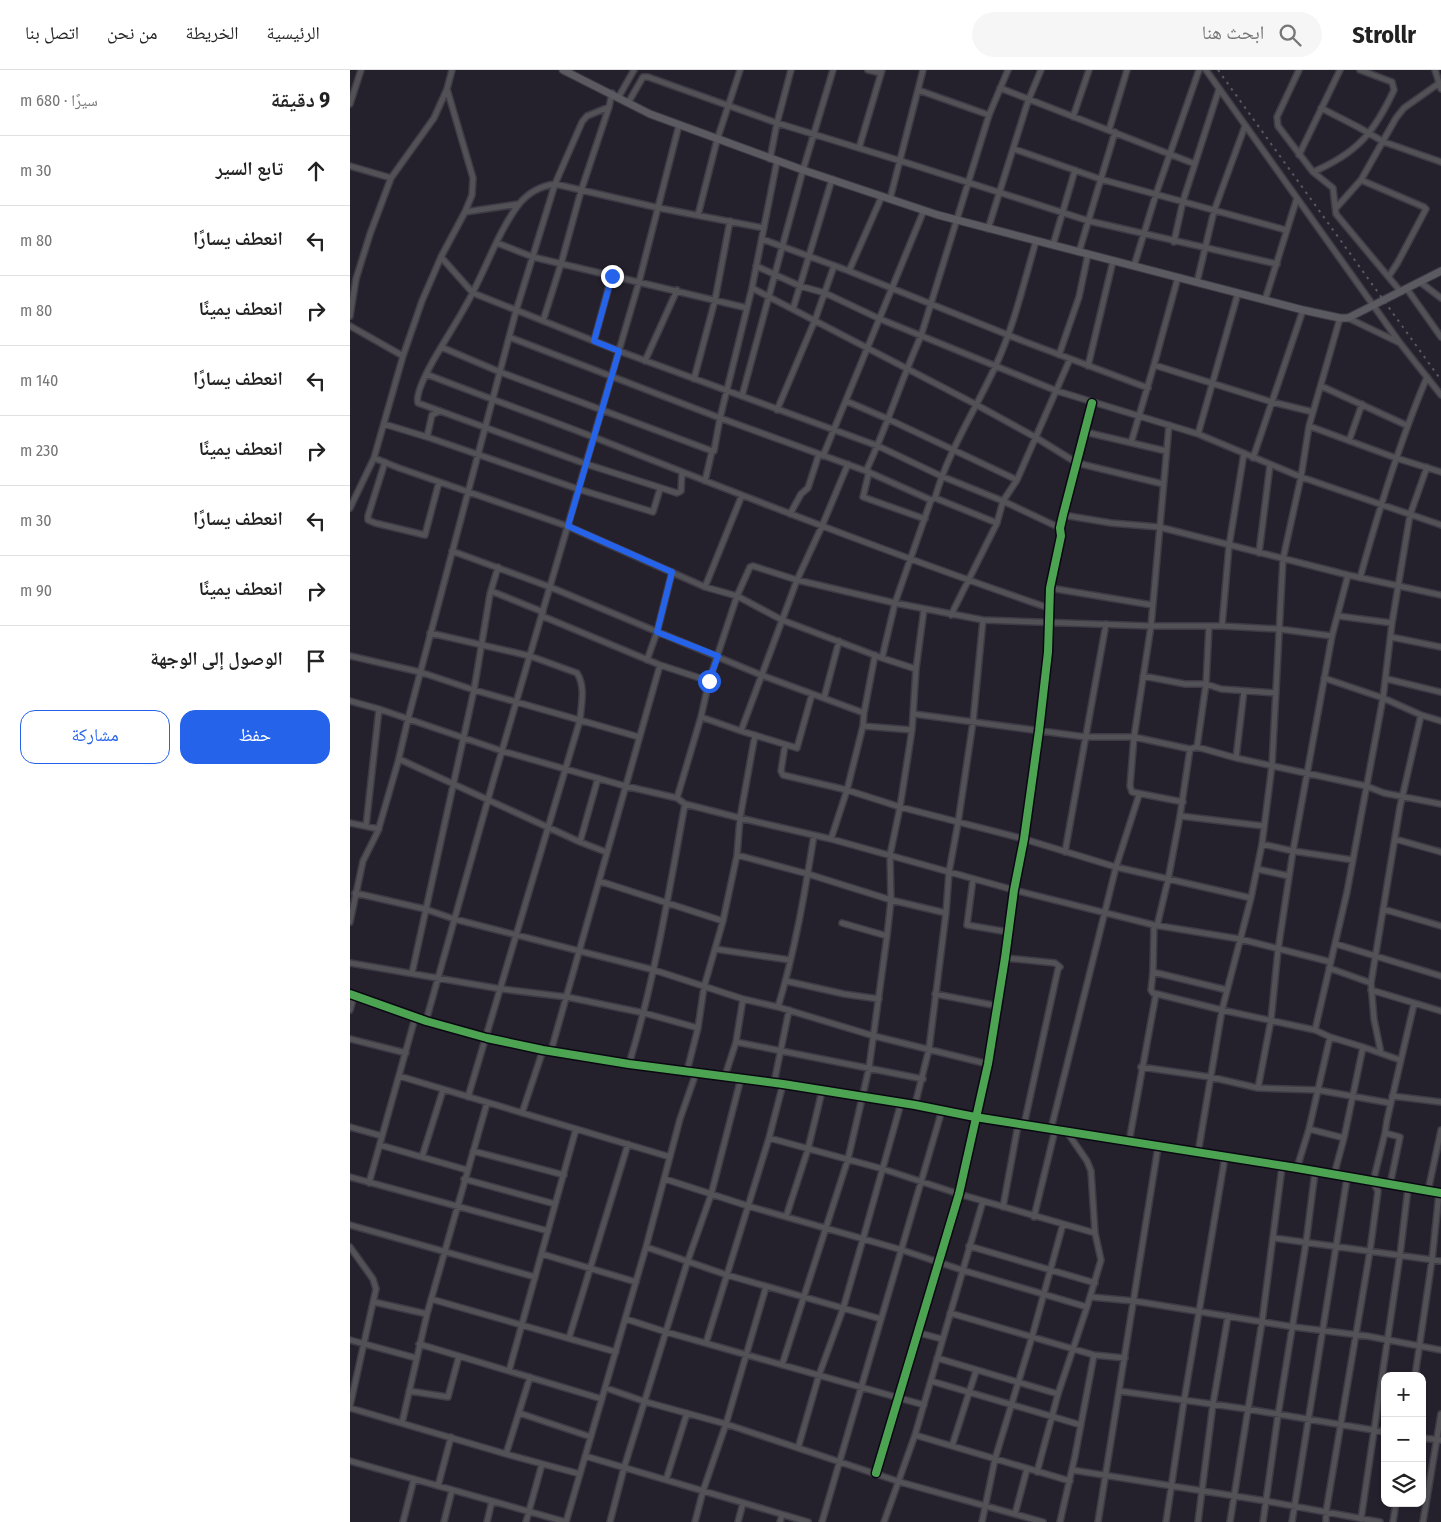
<!DOCTYPE html>
<html lang="ar">
<head>
<meta charset="utf-8">
<style>
  :root { --surface:#fff; --page:#f6f6f6; --text:#222; --muted:#767676; --line:#e0e0e0; --accent:#2563eb }
  body { margin:0; font-family:"Fira Sans Condensed","Noto Naskh Arabic",sans-serif; background:var(--page); color:var(--text); direction:rtl }
  .controls { position:absolute; right:15px; bottom:15px; display:grid; overflow:hidden; border-radius:10px; box-shadow:0 1px 4px #0004 }
  .controls button { width:45px; height:45px; display:grid; place-items:center; padding:0; border:0; border-bottom:1px solid var(--line); background:var(--surface); color:var(--text); font:25px sans-serif }
  .stop { position:absolute; width:15px; height:15px; margin:-11px; border:4px solid #2563eb; border-radius:50%; background:#fff }
  .stop.end { background:#2563eb; border-color:#fff; box-shadow:0 1px 5px #0008 }
  .list { margin:0; padding:0; list-style:none }
  h2 { display:flex; justify-content:space-between; align-items:center; height:65px; margin:0; padding:0 20px; font-size:21px }
  h2 small { font-size:16px; font-weight:400; color:var(--muted) }
  .list li { display:grid; grid-template-columns:32px 1fr auto; gap:15px; align-items:center; box-sizing:border-box; height:70px; padding:0 20px; border-top:1px solid var(--line) }
  .list b { display:block; font-size:19px; white-space:nowrap }
  .list em { font-size:16px; font-style:normal; color:var(--muted) }
  .actions { display:flex; gap:10px; padding:15px 20px }
  .actions a { flex:1; padding:11px 0; border:1px solid var(--accent); border-radius:15px; text-align:center; font-size:18px; color:var(--accent) }
  .actions .main { background:var(--accent); color:#fff }
  .icon { flex:none; width:28px; height:28px; fill:none; stroke:currentColor; stroke-width:2; stroke-linecap:round; stroke-linejoin:round }
  .map { position:relative; flex:none; width:1091px; height:1452px; overflow:hidden; direction:ltr }
  header { display:flex; align-items:center; gap:30px; box-sizing:border-box; height:70px; padding:0 25px; background:var(--surface); border-bottom:1px solid var(--line) }
  header strong { font-size:24px }
  nav { display:flex; gap:28px; margin-inline-start:auto; font-size:18px }
  .search { width:350px; height:45px; background:var(--page); display:flex; align-items:center; gap:12px; box-sizing:border-box; padding:0 18px; border-radius:28px; color:var(--muted); font-size:19px }
  main { display:flex }
  aside { flex:1; background:var(--surface) }
  .map>svg:first-child { display:block }
  .lines { fill:none; stroke-linecap:round; stroke-linejoin:round }
  .minor-casing { stroke:#3e3b46; stroke-width:8 }
  .major-casing { stroke:#3e3b46; stroke-width:9 }
  .minor { stroke:#525156; stroke-width:5 }
  .major { stroke:#5b5a61; stroke-width:7 }
  .rail { stroke:#5a5860; stroke-width:2; stroke-dasharray:2.5 5; stroke-linecap:butt }
  .cycleway-casing { stroke:#0a0812; stroke-width:11 }
  .cycleway { stroke:#4ca352; stroke-width:8 }
  .route { stroke:#2563eb; stroke-width:6 }
</style>
</head>
<body>
<header>
<strong>Strollr</strong>
<div class="search"><svg class="icon" aria-label="search" viewBox="0 0 24 24"><circle cx="10" cy="10" r="6"/><path d="M15 15l6 6"/></svg>ابحث هنا</div>
<nav><a>الرئيسية</a><a>الخريطة</a><a>من نحن</a><a>اتصل بنا</a></nav>
</header>
<main>
<div class="map">
<svg width="1091" height="1452" viewBox="0 0 1091 1452">
  <rect width="100%" height="100%" fill="#24212d"/>
  <g class="lines">
    <defs>
      <path id="minor" d="M518 0 531 3
        M856 0 1050 273 1091 325
        M949 0 927 47 928 56 963 102C1007 83 1024 63 1044 20L1042 12 1010 0
        M1085 0 1091 19
        M650 18 845 94
        M568 20 639 45
        M268 28 284 0
        M278 33 293 7H298L427 53 551 91 739 151 927 194
        M0 34 11 0
        M971 38 1008 57 1034 72 1091 92
        M723 47 739 0
        M759 60 777 0
        M509 78 532 0
        M664 79 750 109 936 160
        M949 85 990 0
        M420 89 427 53 441 0
        M0 96 41 108
        M963 102 983 118 986 144 1051 222
        M1011 110 1074 137 1076 139 1048 192 1039 206
        M540 129 573 0
        M986 138 1011 110 1046 48 1054 38 1088 14
        M115 142 169 134
        M348 145 367 70 390 0
        M638 159 678 31 691 0
        M412 169 499 201 673 271 798 318
        M824 172 833 131 869 19
        M147 173 183 187 397 238
        M703 175 725 100
        M729 182 765 62
        M91 187 123 223 269 281 528 376 591 406 653 431 710 458
        M406 196 450 216 475 223 530 249 707 321 848 364 951 407 1091 455
        M784 196 806 124 849 0
        M499 201 532 126
        M847 212 864 141 895 56
        M1070 212 1091 228
        M402 218 625 334 685 367 727 393 813 414
        M1057 219 1091 267
        M915 230 947 128
        M443 239 482 109
        M0 246 6 209 20 164 41 108 84 48 97 19 102 0
        M998 248 1050 273
        M193 251 211 194 231 121 259 37 262 23
        M0 256 53 286
        M159 267 370 348 516 401 581 430
        M244 271 262 205
        M91 277 150 302 362 381
        M709 285 729 227 738 184
        M295 291 327 220
        M804 295 922 332 963 342
        M738 296 763 191
        M76 304C132 326 189 346 246 368 396 427 546 486 699 538
        M344 309 365 230 380 151
        M971 316 1056 355
        M392 326 453 100 483 0
        M496 331 538 349 667 410
        M427 340 465 250 484 196
        M90 341 82 345 77 367 228 419 303 442 310 419
        M34 354 77 367
        M819 355 801 556 784 667 780 716 782 722 833 732
        M959 356 1046 388 1091 402
        M735 362 816 381
        M848 364 888 223
        M999 371 1012 334
        M781 373 804 295 828 207
        M473 386 574 140
        M24 388 49 398 217 456 355 517 387 526 432 550 532 588 566 599
        M903 388 953 240
        M35 392 18 446V450L25 453 75 465 89 412
        M516 401C537 357 551 310 571 266L639 45 658 0
        M332 402 331 421 327 423 236 394 68 333C65 324 78 300 83 291 96 268 111 246 123 222 138 193 150 159 169 134 179 122 190 116 205 114L309 138 414 158
        M519 402 513 427 575 449
        M355 411 362 381H364L370 348 402 218 427 91
        M585 428 647 453
        M0 438 24 388 53 286 72 231 91 187 115 142 122 125 123 108 97 19
        M440 444 451 424 458 418 469 384
        M713 445 761 453 809 457 998 505 1091 525
        M102 481 200 517 411 605 514 643
        M909 483 920 395
        M1010 508C1029 439 1049 373 1077 307
        M355 517 392 425
        M700 518 802 535
        M141 521 193 542
        M601 545 647 453 653 431 667 410 720 289
        M192 546 310 595 359 611
        M988 546 1042 553
        M872 556 879 476 894 383
        M80 563 180 586 227 603C236 617 231 635 230 650L118 1027
        M1041 567 1091 577
        M0 586 70 602 124 620 289 667
        M532 588 545 533 581 430 585 428C598 381 626 339 646 295 664 256 674 212 686 171
        M297 590 307 562 322 502
        M793 606 835 614H856L871 619 926 623
        M974 608 1033 628 1071 645 1091 651
        M1037 609 1091 622
        M474 628 489 571
        M0 631 29 639 152 681 275 716 327 728 335 734 390 748 481 769 664 820 804 855 890 869 981 892
        M564 644 736 667H784L840 679 847 677 886 688 1016 716 1034 723 1091 734
        M351 647 391 661 447 678 462 624
        M513 656 562 660
        M391 661 447 510 472 456 498 394
        M435 675 431 701 433 705 497 720 550 737 674 769 766 797 901 828
        M847 677 856 614 859 556
        M886 688 894 621
        M49 689 230 772 256 782
        M327 728 351 647 359 611 387 526 400 497 403 496 447 510 545 533 633 550 801 556H872L929 559 982 566
        M830 746 914 756
        M0 753 29 759
        M16 756 29 639
        M481 769 497 720 513 656 514 643 525 585
        M1045 769 1091 782
        M230 772 248 708
        M912 774 943 781 1003 790
        M715 782 756 554
        M387 785 458 804 541 830 596 843
        M907 799 939 806
        M623 809 617 855 658 862
        M249 811 373 851
        M5 823 75 839 104 849 304 900 393 929 428 937 524 966 638 994
        M1033 839 1091 856
        M0 852 13 791 28 761 48 692 58 649 166 241 205 114 232 52 237 46 259 37
        M492 853 537 866
        M804 855 803 902 801 920 803 923 872 940 965 960 980 967 1013 977 1050 990
        M807 856 818 810 830 746 840 679
        M986 874 1091 906
        M365 879 440 890
        M655 888 705 893 710 897 708 899 674 1055
        M0 893 151 919 217 927 294 943 348 958
        M979 898 1021 913
        M803 902 877 920
        M62 903 124 620 140 524 148 497
        M436 911 494 924 529 929
        M1021 920 1091 941
        M0 924 76 951 137 968 193 980 279 994 433 1014 565 1035 625 1047 947 1098 1091 1123
        M585 924 648 936
        M428 937C445 881 455 822 464 765
        M0 940 4 926
        M76 951 144 708 289 212 329 55
        M965 960 997 822 1033 628 1042 553 1060 445 1077 397
        M0 969 56 983
        M386 972 573 1009
        M201 981 310 595
        M1031 983 1024 949 1021 913 1050 737 1071 645
        M279 994C305 909 319 821 335 734
        M791 997 860 1007 908 1018 968 1020 1040 1033
        M337 1001 348 958 354 917 373 851 387 785 390 748 405 665
        M49 1006 320 1087
        M375 1006 386 972 393 929
        M424 1013 439 940
        M908 1018 921 950 928 880 943 781 982 566 998 505
        M1042 1026 1091 1032
        M565 1035 579 979 596 843 599 802 608 753 623 652 633 550
        M172 1043 193 980
        M0 1057 32 1066
        M701 1059 766 797 789 725
        M959 1059 994 1068
        M419 1068 533 1099 609 1124 745 1163
        M779 1072 806 924
        M30 1075 117 1100
        M123 1081 214 1105
        M848 1083 872 940 901 828 912 774 922 695 933 489 951 407 959 356 990 248
        M72 1087 93 1020
        M947 1098 959 1059 980 967
        M984 1105 994 1068 1013 977
        M0 1107 198 1161
        M114 1109 205 1134
        M315 1109 398 1136 552 1180 612 1200 737 1237
        M19 1113 65 948
        M1040 1115 1050 1067 1035 1063 1037 1050 1064 934
        M1078 1121 1091 1060
        M653 1137 668 1055
        M436 1147 458 1079 472 1021
        M684 1147 705 1060
        M0 1155 185 1207
        M924 1168 1091 1191
        M619 1176 745 1213
        M0 1177 23 1209 26 1219 0 1336
        M296 1177 377 1205 531 1249
        M192 1184 286 1212
        M741 1227 784 1231 944 1257 1017 1266 1091 1280
        M81 1229 266 1282
        M24 1232 77 1244
        M600 1243 744 1285 775 1288
        M276 1249 316 1262 574 1335
        M569 1263 592 1269
        M219 1268 278 1074
        M0 1270 66 1288
        M356 1273 419 1068 433 1014
        M69 1274 252 1329
        M587 1288 708 1324
        M432 1295 498 1089 519 998 537 866 541 830 540 785 550 737 562 660 566 599 574 539
        M159 1301 226 1059
        M1065 1306 1082 1190 1089 1123
        M581 1311 731 1355
        M256 1318 296 1332 376 1354 550 1412 693 1452
        M59 1321 98 1327 109 1286
        M769 1321 897 1339 1035 1362
        M0 1338 156 1384 230 1404
        M169 1343 241 1367
        M52 1353 77 1244 137 1033
        M565 1365 720 1411
        M1072 1368 1091 1370
        M602 1376 626 1301
        M448 1378 469 1305 493 1239 513 1169 551 1033
        M156 1384 180 1307
        M235 1386 458 1452
        M0 1391 216 1452
        M722 1400 916 1431 1030 1452
        M687 1402 708 1324 737 1237 751 1190 745 1163 741 1101 737 1091 717 1062
        M526 1403 609 1124 638 994 655 888 664 820 674 769 689 661 698 582 700 518 711 466 710 458 713 445 742 333
        M316 1410 337 1343
        M88 1416 101 1367
        M665 1444 677 1399
        M1011 1449 1050 1185 1058 1118
        M53 1452 64 1409
        M94 1452 102 1420
        M137 1452 142 1431
        M176 1452 192 1394
        M216 1452 296 1177 330 1049 346 1003
        M260 1452 274 1398 337 1193 361 1125 391 1008
        M345 1452 353 1421 376 1354 416 1217
        M388 1452 393 1433
        M430 1452 432 1445
        M472 1452 592 1040
        M534 1452 565 1365 633 1131
        M632 1452 645 1389 682 1267 713 1154
        M710 1452 725 1386 744 1285
        M748 1452 808 1077
        M816 1452 834 1331 875 1087
        M848 1452 863 1334 878 1246
        M880 1452 912 1252 932 1097
        M913 1452 928 1345 956 1173 965 1102
        M942 1452 997 1108
        M976 1452V1442L1020 1181 1028 1121 1023 1112 1035 1063
        M1043 1452 1046 1433
        M1073 1452 1091 1344"/>
      <path id="major" d="M213 0 300 44 453 100 588 145 953 240 990 248H998L1091 201"/>
    </defs>
    <use href="#minor" class="minor-casing"/>
    <use href="#major" class="major-casing"/>
    <use href="#minor" class="minor"/>
    <use href="#major" class="major"/>
    <path class="rail" d="M868 0 1091 310"/>
    <defs>
      <path id="cycleway" d="M0 924 76 951 137 968 193 980 279 994 433 1014 565 1035 625 1047 947 1098 1091 1123
        M526 1403 609 1124 638 994 655 888 664 820 674 769 689 661 698 582 700 518 711 466 710 458 713 445 742 333"/>
    </defs>
    <use href="#cycleway" class="cycleway-casing"/>
    <use href="#cycleway" class="cycleway"/>
  </g>
  <g class="lines">
    <path class="route" d="M262 206 244 271 269 281 218 456 322 502 307 562 368 586 359 611"/>
  </g>
</svg>
<div class="controls">
<button>+</button>
<button>−</button>
<button><svg class="icon" aria-label="layers" viewBox="0 0 24 24"><path d="M12 4l9 5-9 5-9-5zM3 14l9 5 9-5"/></svg></button>
</div>
<div class="stop" style="left:359px;top:611px"></div>
<div class="stop end" style="left:262px;top:206px"></div>
</div>
<aside>
<h2>9 دقيقة<small>سيرًا · 680 m</small></h2>
<ul class="list">
<li><svg class="icon" aria-label="ahead" viewBox="0 0 24 24"><path d="M12 20V5M6 11l6-6 6 6"/></svg><div><b>تابع السير</b></div><em>30 m</em></li>
<li><svg class="icon" aria-label="left" viewBox="0 0 24 24"><path d="M17 20v-9H6M10 6l-5 5 5 5"/></svg><div><b>انعطف يسارًا</b></div><em>80 m</em></li>
<li><svg class="icon" aria-label="right" viewBox="0 0 24 24"><path d="M7 20v-9h11M14 6l5 5-5 5"/></svg><div><b>انعطف يمينًا</b></div><em>80 m</em></li>
<li><svg class="icon" aria-label="left" viewBox="0 0 24 24"><path d="M17 20v-9H6M10 6l-5 5 5 5"/></svg><div><b>انعطف يسارًا</b></div><em>140 m</em></li>
<li><svg class="icon" aria-label="right" viewBox="0 0 24 24"><path d="M7 20v-9h11M14 6l5 5-5 5"/></svg><div><b>انعطف يمينًا</b></div><em>230 m</em></li>
<li><svg class="icon" aria-label="left" viewBox="0 0 24 24"><path d="M17 20v-9H6M10 6l-5 5 5 5"/></svg><div><b>انعطف يسارًا</b></div><em>30 m</em></li>
<li><svg class="icon" aria-label="right" viewBox="0 0 24 24"><path d="M7 20v-9h11M14 6l5 5-5 5"/></svg><div><b>انعطف يمينًا</b></div><em>90 m</em></li>
<li><svg class="icon" aria-label="arrive" viewBox="0 0 24 24"><path d="M6 21V4h12l-3 4 3 4H6"/></svg><div><b>الوصول إلى الوجهة</b></div></li>
</ul>
<div class="actions"><a class="main">حفظ</a><a>مشاركة</a></div>
</aside>
</main>
</body>
</html>
